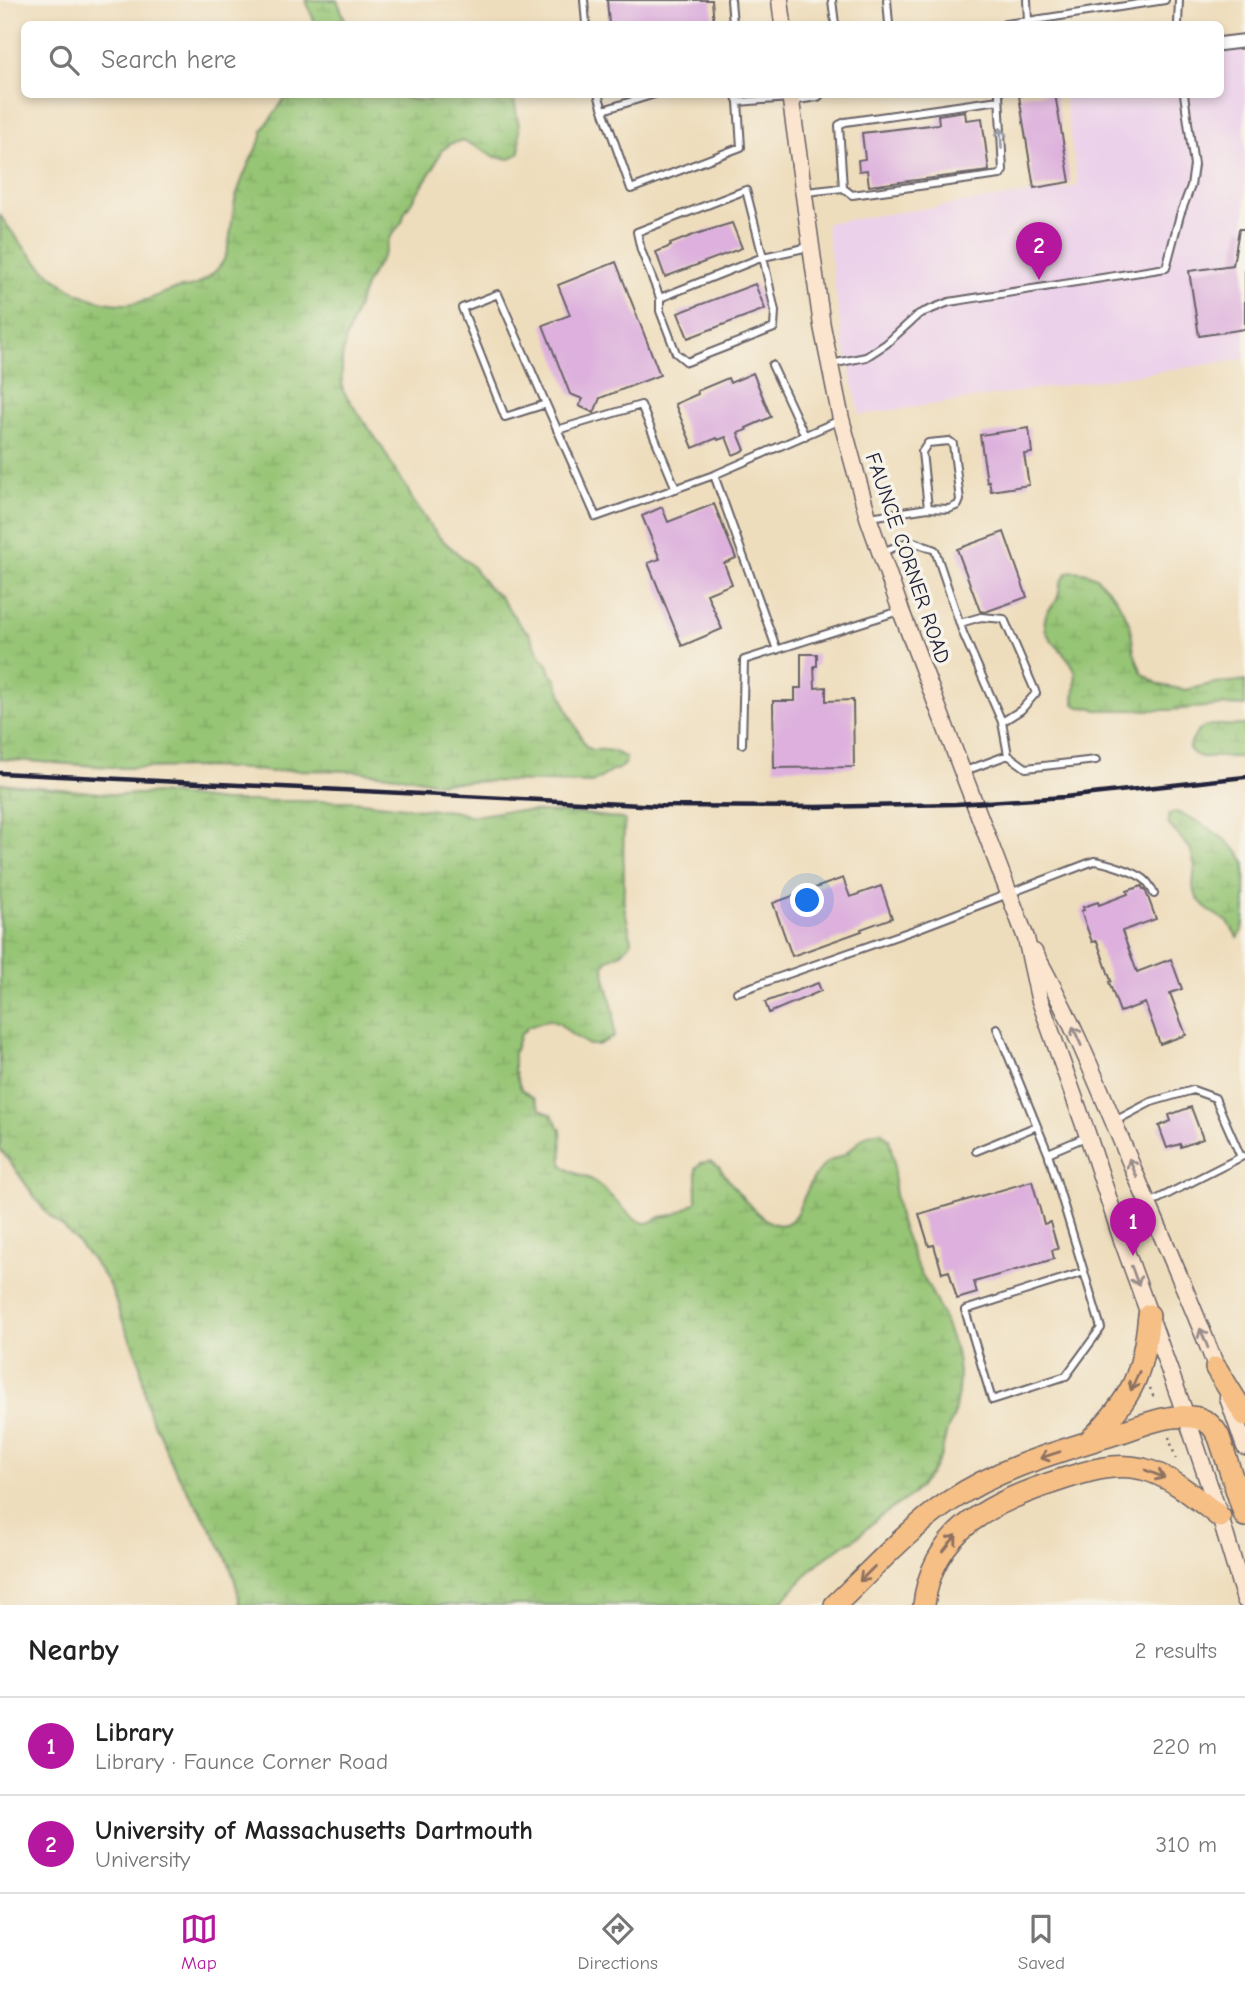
<!DOCTYPE html>
<html lang="en">
<head>
<meta charset="utf-8">
<style>
  :root { --surface:#fff; --page:#f6f6f6; --text:#222; --muted:#767676; --line:#e0e0e0; --accent:#b5179e }
  body { margin:0; font-family:"Comic Neue",sans-serif; background:var(--page); color:var(--text) }
  .you { position:absolute; left:808px; top:901px; width:24px; height:24px; margin:-18px; border:5px solid #fff; border-radius:50%; background:#1a73e8; box-shadow:0 0 0 10px #1a73e833 }
  .badge { display:grid; place-items:center; width:46px; height:46px; border-radius:50%; background:var(--accent); color:#fff; font-size:23px; font-weight:700 }
  .pin { position:absolute; translate:-50% -58px; filter:drop-shadow(0 2px 4px #0008) }
  .pin::after { content:''; position:absolute; top:37px; width:24px; height:21px; background:inherit; clip-path:polygon(0 0,100% 0,50% 100%) }
  .list { margin:0; padding:0; list-style:none }
  h2 { display:flex; justify-content:space-between; align-items:center; height:91px; margin:0; padding:0 28px; font-size:30px }
  h2 small { font-size:23px; font-weight:400; color:var(--muted) }
  .list li { display:grid; grid-template-columns:46px 1fr auto; gap:21px; align-items:center; box-sizing:border-box; height:98px; padding:0 28px; border-top:2px solid var(--line) }
  .list b { display:block; font-size:26px; white-space:nowrap }
  .list p { margin:0; font-size:23px; white-space:nowrap; color:var(--muted) }
  .list em { font-size:23px; font-style:normal; color:var(--muted) }
  .icon { flex:none; width:38px; height:38px; fill:none; stroke:currentColor; stroke-width:2; stroke-linecap:round; stroke-linejoin:round }
  .map { position:relative; flex:none; width:1245px; height:1605px; overflow:hidden }
  .search { position:absolute; background:var(--surface); box-shadow:0 4px 10px #0003; left:21px; right:21px; top:21px; height:77px; display:flex; align-items:center; gap:18px; box-sizing:border-box; padding:0 24px; border-radius:10px; color:var(--muted); font-size:26px }
  .sheet { height:287px; background:var(--surface) }
  nav { display:flex; justify-content:space-around; align-items:center; box-sizing:border-box; height:98px; border-top:2px solid var(--line); background:var(--surface); font-size:19px; color:var(--muted) }
  nav a { display:grid; justify-items:center; gap:4px }
  nav .on { color:var(--accent) }
  .map>svg:first-child { display:block }
  .built { fill:#ecd1ea }
  .wetland { fill:url(#wetland-marsh); stroke:#5c7458; stroke-width:2 }
  .building { fill:#ddb0dd }
  .lines { fill:none; stroke-linecap:round; stroke-linejoin:round }
  .lane-casing { stroke:#696368; stroke-width:10 }
  .street-casing { stroke:#696368; stroke-width:16 }
  .secondary-casing { stroke:#696368; stroke-width:19 }
  .highway-casing { stroke:#696368; stroke-width:24 }
  .path { stroke:#696368; stroke-width:2.5; stroke-dasharray:2 5; stroke-linecap:butt }
  .lane { stroke:#fff; stroke-width:6 }
  .street { stroke:#fff; stroke-width:12 }
  .secondary { stroke:#fbe5cf; stroke-width:16 }
  .highway { stroke:#f5bf86; stroke-width:21 }
  .rail { stroke:#22223b; stroke-width:4.5 }
  .oneway { stroke:#9c9ca7 }
  .oneway2 { stroke:#998d8c }
  .oneway3 { stroke:#8c7060 }
  .labels { text-anchor:middle; dominant-baseline:central; stroke-width:7; stroke-linejoin:round; paint-order:stroke }
  .street-label { font-size:21px; fill:#22223b; stroke:#f7f3e8 }
</style>
</head>
<body>
<div class="map">
<svg width="1245" height="1605" viewBox="0 0 1245 1605">
  <defs>
    <pattern id="wetland-marsh" width="20" height="14" patternUnits="userSpaceOnUse" patternTransform="scale(1.75)"><rect width="20" height="14" fill="#96c574"/><path d="M1 5h8M5 5V1M11 12h8M15 12V8" fill="none" stroke="#81a965"/></pattern>
  </defs>
  <rect width="100%" height="100%" fill="#f7f3e8"/>
  <filter id="ink" filterUnits="userSpaceOnUse"><feTurbulence type="fractalNoise" baseFrequency=".0143" numOctaves="2"/><feDisplacementMap in="SourceGraphic" scale="14" xChannelSelector="R" yChannelSelector="G"/><feConvolveMatrix kernelMatrix="1 2 1 2 8 2 1 2 1" color-interpolation-filters="sRGB"/></filter>
  <filter id="wash" filterUnits="userSpaceOnUse"><feTurbulence type="fractalNoise" baseFrequency=".00686" numOctaves="4" result="noise"/><feDisplacementMap in="SourceGraphic" scale="28" xChannelSelector="R" yChannelSelector="G"/><feGaussianBlur stdDeviation="1.57" result="paint"/><feColorMatrix in="noise" values="0 0 0 0 0 0 0 0 0 0 0 0 0 0 0 0 0 1.4 0 .05"/><feComposite in="paint" operator="in"/></filter>
  <g filter="url(#wash)">
    <rect width="100%" height="100%" fill="#eeddbc"/>
    <path class="built" d="M1245 47V359L860 415 842 337 826 223 1078 186 1064 95 1220 94 1221 50Z"/>
    <path class="wetland" d="M306 0H337L347 24H315Z
      M399 95C419 105 436 98 457 94 475 92 495 94 513 95L519 126 520 152 510 159 495 157 471 144 461 141 452 143 441 151 434 167 405 212 402 222 389 239 385 252 366 284 346 338 342 359V382L343 391 382 447 397 474 406 486 412 499 429 524 440 538 472 566 489 588 499 596 521 626 529 633 541 657 549 666 551 674 556 679 567 709 585 745 591 750C605 749 615 750 626 758L625 763 619 769 612 771 592 783 492 781 439 783 406 777 353 771 291 770 272 772 247 769 208 767 124 768 0 759V215C29 258 69 305 126 304 142 304 157 295 172 290 178 288 186 288 193 286 203 283 216 272 222 263 231 250 231 218 235 201 241 178 251 158 262 137V131L287 95Z
      M1074 571 1088 573 1096 577 1116 598 1130 624 1134 652 1142 673 1160 685 1186 690 1215 683 1245 681V706L1228 705 1170 710H1096L1094 708 1079 707 1074 704C1074 694 1077 680 1075 671 1068 649 1038 640 1046 615 1048 610 1053 606 1056 601 1063 588 1055 587 1068 572Z
      M1245 725V757H1201L1194 754 1189 749C1199 715 1217 728 1245 725Z
      M0 783 120 795 159 793 222 801H352L421 809 452 811 469 815H481L504 811H524L585 814 622 819 625 821C622 842 624 856 624 877 624 887 623 896 624 905 626 919 631 930 631 943L622 953 608 959 604 966 605 977 614 1013V1037L598 1045H589L572 1035 560 1024 549 1020 528 1027 520 1035 514 1053V1070L521 1089 534 1099 541 1110 552 1115 561 1130 562 1164C570 1175 585 1174 595 1182 608 1190 631 1222 646 1223 652 1223 656 1219 661 1217 665 1216 669 1216 672 1215 679 1213 691 1206 696 1202V1168L701 1163 711 1161 718 1166C731 1182 775 1251 796 1214 805 1198 809 1180 822 1167 829 1159 837 1159 845 1154 858 1145 862 1133 881 1131L889 1139 894 1162V1189L900 1222 917 1266 931 1291 942 1315 956 1351 959 1372 958 1393 953 1419 947 1430 941 1456 931 1474 912 1495 879 1517 854 1540 845 1544 817 1564 778 1605H240C233 1549 196 1511 171 1462 166 1452 163 1442 159 1432 155 1426 151 1421 149 1414 144 1396 144 1379 139 1361 133 1344 125 1328 119 1312 117 1307 116 1301 114 1296 107 1276 79 1243 64 1228 56 1221 46 1214 41 1206 27 1187 15 1167 0 1149Z
      M1175 812C1194 817 1237 843 1245 863 1245 871 1245 892 1245 901 1245 913 1245 929 1238 938L1228 922 1208 910 1197 898 1193 886 1195 866 1190 848 1168 824V815Z"/>
    <g id="blocks">
      <path class="building" d="M607 0H712L714 24H609Z
        M1028 94H1055L1070 182 1034 188 1019 96Z
        M965 111 966 120 982 118 989 171 869 186 867 170 859 171 858 160 865 159 862 133 939 124 938 115Z
        M732 223 742 248 665 277 656 252 671 246 670 244 696 234Z
        M1239 229H1245V329L1199 336 1189 271 1233 265Z
        M616 262 660 375 600 398 594 413 579 406 583 399 570 394 543 325 570 315 558 285Z
        M755 284 765 309 688 338 678 313Z
        M753 373 771 417 746 428 747 430 738 433 745 450 733 455 726 437 718 440 717 438 693 448 675 404 698 394 697 391 728 378 730 383Z
        M1029 428 1032 453 1024 454 1029 485 991 491 989 481 987 482 980 435Z
        M714 504 736 558 724 563 732 584 707 594 722 629 682 646 648 563 660 559 642 516 662 507 668 522Z
        M1004 532 1027 597 985 612 980 611 957 549Z
        M801 654H817V666H814L815 688 826 687V701L853 700 854 767 774 768 773 701H795V688H801Z
        M843 878 850 897 881 886 892 918 861 929 862 931 792 956 773 903Z
        M1142 886 1143 889H1145L1156 919 1122 931 1137 972 1171 959 1182 989 1170 993 1186 1035 1160 1044 1145 1003 1120 1012 1109 982 1111 981 1097 941 1092 942 1081 911 1084 910 1083 907 1098 902 1099 905 1128 894 1127 891Z
        M818 983 821 991 769 1013 765 1002Z
        M1191 1107 1203 1139 1181 1147 1180 1144 1167 1148 1159 1126 1171 1121 1169 1115Z
        M1032 1181 1044 1224 1050 1222 1058 1249 1052 1250 1054 1259 974 1282 977 1293 957 1299 949 1271 942 1273 934 1245 929 1246 919 1214Z"/>
    </g>
  </g>
  <g filter="url(#ink)">
    <use href="#blocks" fill-opacity="0" stroke="#696368" stroke-width="2"/>
    <g class="lines">
      <defs>
        <path id="lane" d="M584 0 586 24
          M731 0 733 24
          M832 0 835 24
          M887 0 889 24
          M1027 0 1028 21 1165 0
          M1005 24 1028 21V24
          M1178 24 1179 0
          M598 94 603 110
          M655 94 603 110 631 189 741 147 738 102
          M735 94 738 102 789 98
          M843 188 839 125 845 122 999 100
          M806 192 843 188 852 195 1000 175 1003 171 999 94
          M660 298 763 257 746 190 637 232 641 250 660 298V311L676 353 687 362 774 328 775 311 763 257 809 247
          M831 364 866 357 886 344 919 314 949 302 1166 268 1180 215 1191 186 1194 165 1184 94
          M772 365 805 436
          M546 404 498 294 462 308 505 417 546 404 596 517 714 475
          M557 430 641 405 676 489
          M870 517 928 508 949 509 958 505 960 500 953 444 949 441 928 443 922 452 928 508
          M882 552 911 541 935 550 963 633 1002 722 1008 755
          M960 623 981 617 1004 619 1036 693 1021 710 1002 722
          M777 650 714 475 840 420
          M742 744 744 660 899 611
          M965 771 1008 755 1026 768 1096 760
          M737 992 914 930 1094 861C1106 862 1135 872 1144 879 1149 883 1152 889 1154 894
          M997 1028 1048 1153 1101 1328 1066 1376 992 1400 965 1310 1084 1272
          M1115 1121 1151 1102 1193 1090 1215 1098 1241 1157
          M976 1151 1037 1126
          M1048 1153 1088 1136
          M1150 1203 1243 1156"/>
        <path id="street" d="M1220 44 1245 41
          M791 98 817 94"/>
        <path id="secondary" d="M780 0 783 24
          M790 94 822 326 841 419 868 517 901 611 1026 938 1039 998 1088 1136 1121 1237 1186 1416 1220 1517 1245 1600
          M1034 952C1074 1022 1103 1097 1134 1171 1163 1239 1194 1307 1220 1377
          M1228 1398 1245 1447"/>
        <path id="highway" d="M1216 1368 1245 1415
          M1091 1439C1133 1397 1143 1374 1149 1315
          M835 1605C872 1570 907 1530 950 1501 1000 1467 1061 1451 1118 1433 1141 1426 1166 1414 1191 1417 1205 1418 1213 1425 1219 1437L1245 1516
          M924 1605C932 1528 996 1501 1060 1480 1088 1471 1114 1462 1143 1469 1173 1477 1196 1498 1220 1517"/>
      </defs>
      <use href="#lane" class="lane-casing"/>
      <use href="#street" class="street-casing"/>
      <use href="#secondary" class="secondary-casing"/>
      <use href="#highway" class="highway-casing"/>
      <path class="path" d="M1150 1388 1155 1401
        M1169 1437 1177 1463"/>
      <use href="#lane" class="lane"/>
      <use href="#street" class="street"/>
      <use href="#secondary" class="secondary"/>
      <use href="#highway" class="highway"/>
      <path class="rail" d="M0 773 661 806 817 807 956 804 1065 797 1245 777"/>
    </g>
    <defs><path id="oneway-shaft" d="M-6 0H5M1.5-3L5.5 0L1.5 3" fill="none" stroke-width="1.6" stroke-linecap="round" stroke-linejoin="round" transform="scale(1.75)"/></defs>
    <use class="oneway" href="#oneway-shaft" transform="translate(1001 138) rotate(-93)"/>
    <g class="oneway2">
      <use href="#oneway-shaft" transform="translate(1077 1036) rotate(-114)"/>
      <use href="#oneway-shaft" transform="translate(1133 1168) rotate(-113)"/>
      <use href="#oneway-shaft" transform="translate(1135 1276) rotate(70)"/>
      <use href="#oneway-shaft" transform="translate(1204 1338) rotate(-112)"/>
    </g>
    <g class="oneway3">
      <use href="#oneway-shaft" transform="translate(1135 1381) rotate(114)"/>
      <use href="#oneway-shaft" transform="translate(1050 1455) rotate(162)"/>
      <use href="#oneway-shaft" transform="translate(1155 1474) rotate(22)"/>
      <use href="#oneway-shaft" transform="translate(950 1543) rotate(-51)"/>
      <use href="#oneway-shaft" transform="translate(867 1574) rotate(135)"/>
    </g>
  </g>
  <g class="labels">
    <g class="street-label">
      <text transform="translate(908 558) rotate(71)">FAUNCE CORNER ROAD</text>
    </g>
  </g>
</svg>
<div class="you"></div>
<div class="pin badge" style="left:1133px;top:1256px">1</div>
<div class="pin badge" style="left:1039px;top:280px">2</div>
<div class="search"><svg class="icon" aria-label="search" viewBox="0 0 24 24"><circle cx="10" cy="10" r="6"/><path d="M15 15l6 6"/></svg>Search here</div>
</div>
<section class="sheet">
<h2>Nearby<small>2 results</small></h2>
<ul class="list">
<li><span class="badge">1</span><div><b>Library</b><p>Library · Faunce Corner Road</p></div><em>220 m</em></li>
<li><span class="badge">2</span><div><b>University of Massachusetts Dartmouth</b><p>University</p></div><em>310 m</em></li>
</ul>
</section>
<nav>
<a class="on"><svg class="icon" aria-label="map" viewBox="0 0 24 24"><path d="M3 6l6-2 6 2 6-2v14l-6 2-6-2-6 2zM9 4v14M15 6v14"/></svg>Map</a>
<a><svg class="icon" aria-label="directions" viewBox="0 0 24 24"><path d="M12 3l9 9-9 9-9-9zM9 14v-3h6M13 9l2 2-2 2"/></svg>Directions</a>
<a><svg class="icon" aria-label="saved" viewBox="0 0 24 24"><path d="M7 4h10v16l-5-4-5 4z"/></svg>Saved</a>
</nav>
</body>
</html>
